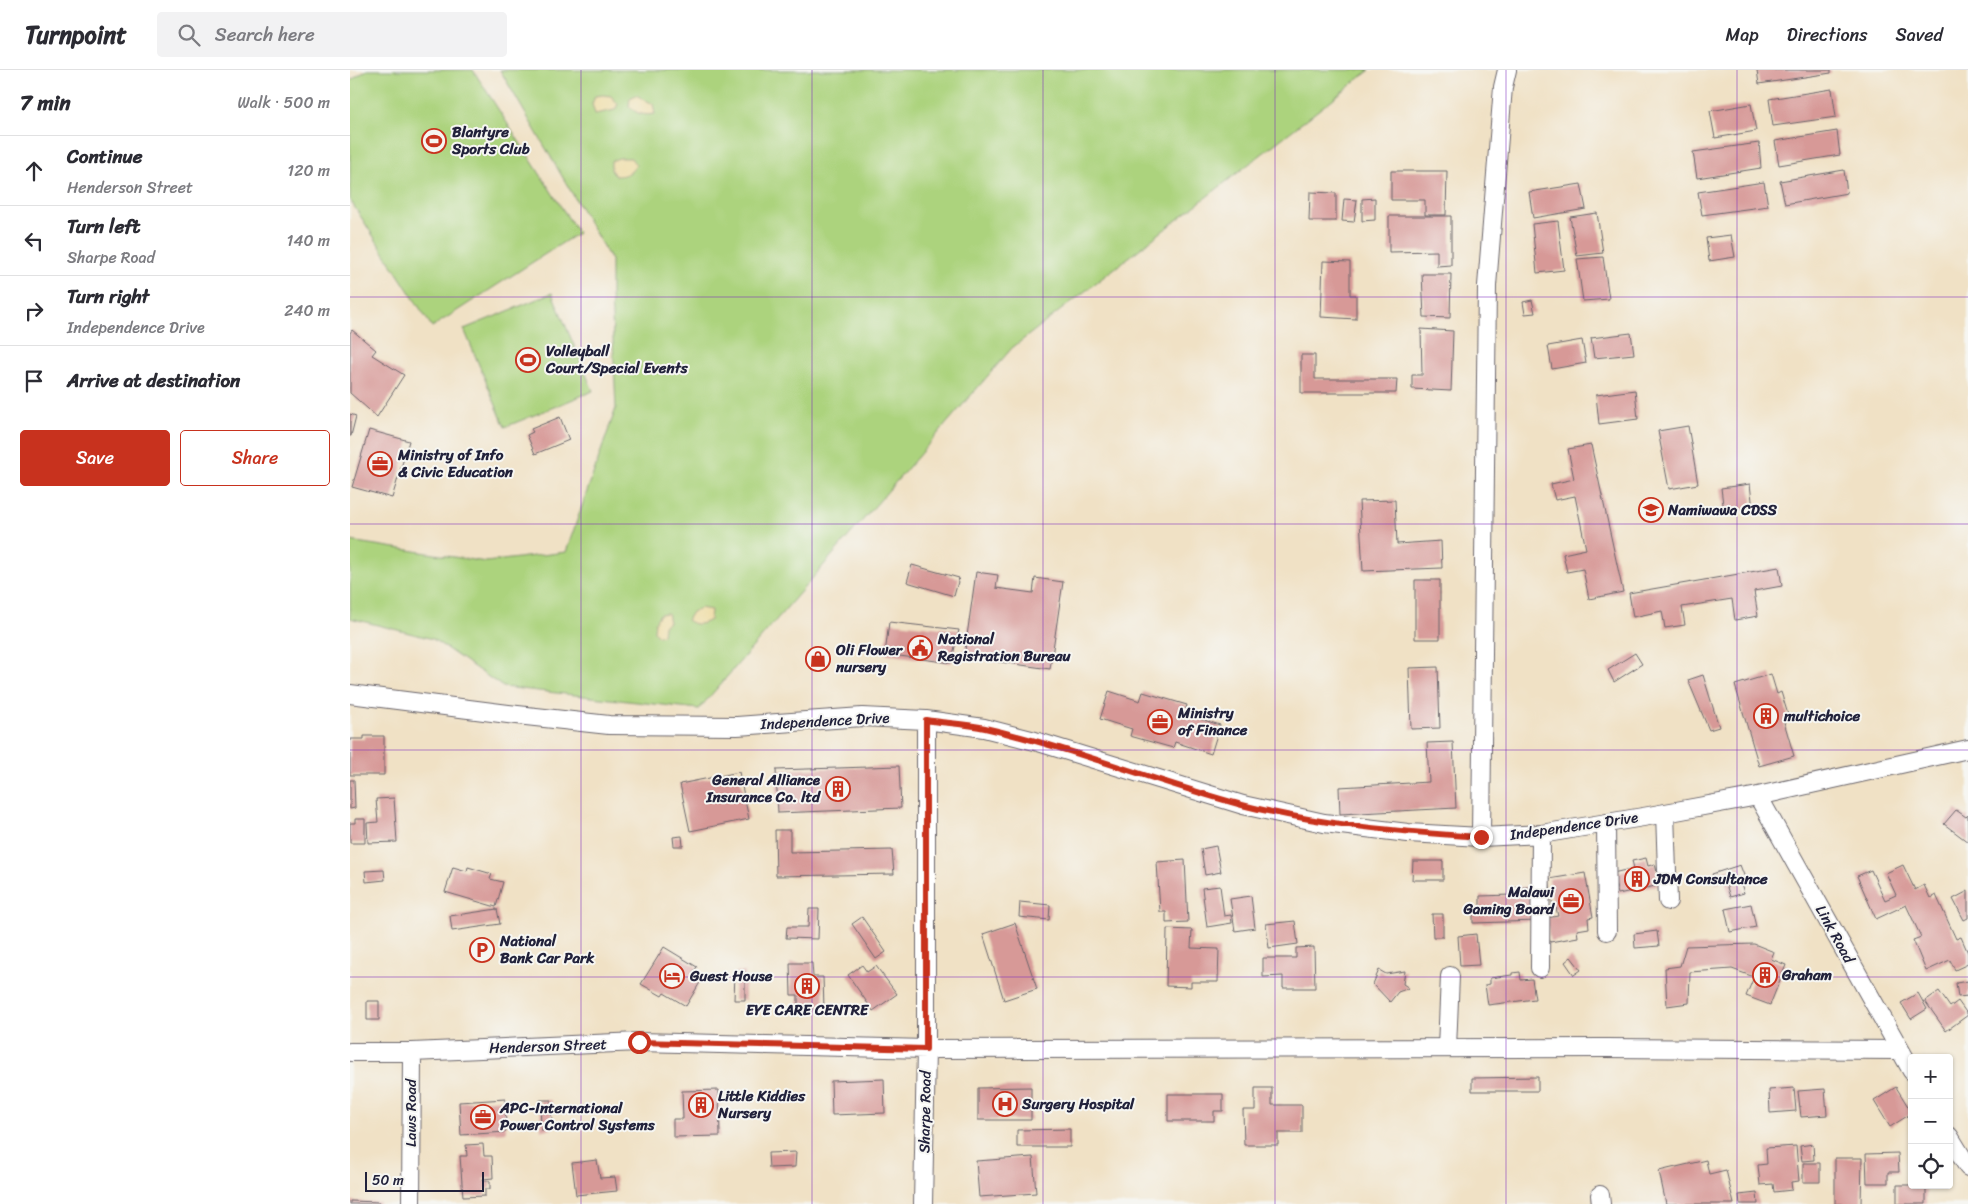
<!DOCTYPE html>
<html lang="en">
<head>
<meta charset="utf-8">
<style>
  :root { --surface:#fff; --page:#f2f2f3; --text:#2b2b33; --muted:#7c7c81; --line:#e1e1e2; --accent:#c8321e }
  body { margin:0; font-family:Sriracha,sans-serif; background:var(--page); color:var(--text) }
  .controls { position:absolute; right:15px; bottom:15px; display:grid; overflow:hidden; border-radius:5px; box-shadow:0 1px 4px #0004 }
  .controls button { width:45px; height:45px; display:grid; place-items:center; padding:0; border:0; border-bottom:1px solid var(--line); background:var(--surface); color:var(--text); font:25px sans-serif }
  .scale { position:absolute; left:15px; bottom:12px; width:119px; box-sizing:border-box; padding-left:5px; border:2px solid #22223b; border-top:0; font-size:14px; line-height:18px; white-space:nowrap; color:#22223b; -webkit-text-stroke:4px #f6f6f2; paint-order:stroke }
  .stop { position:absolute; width:15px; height:15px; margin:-11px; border:4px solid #c8321e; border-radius:50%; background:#fff }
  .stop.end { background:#c8321e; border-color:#fff; box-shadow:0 1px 5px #0008 }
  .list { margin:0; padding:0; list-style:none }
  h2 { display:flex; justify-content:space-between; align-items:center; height:65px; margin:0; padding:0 20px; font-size:21px }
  h2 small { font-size:16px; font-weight:400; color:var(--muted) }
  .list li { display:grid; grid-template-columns:32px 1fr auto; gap:15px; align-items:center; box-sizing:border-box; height:70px; padding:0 20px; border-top:1px solid var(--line) }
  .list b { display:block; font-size:19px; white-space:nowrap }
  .list p { margin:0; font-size:16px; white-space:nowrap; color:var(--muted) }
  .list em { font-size:16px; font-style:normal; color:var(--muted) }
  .actions { display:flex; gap:10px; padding:15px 20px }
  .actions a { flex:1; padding:11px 0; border:1px solid var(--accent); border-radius:5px; text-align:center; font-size:18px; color:var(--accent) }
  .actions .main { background:var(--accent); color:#fff }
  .icon { flex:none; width:28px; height:28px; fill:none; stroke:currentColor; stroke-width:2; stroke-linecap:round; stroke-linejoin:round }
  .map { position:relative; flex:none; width:1618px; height:1134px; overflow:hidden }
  header { display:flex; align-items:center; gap:30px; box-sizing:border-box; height:70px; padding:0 25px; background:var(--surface); border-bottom:1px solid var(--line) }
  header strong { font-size:24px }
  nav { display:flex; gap:28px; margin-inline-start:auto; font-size:18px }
  .search { width:350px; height:45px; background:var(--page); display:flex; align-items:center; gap:12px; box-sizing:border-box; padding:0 18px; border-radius:5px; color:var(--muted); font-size:19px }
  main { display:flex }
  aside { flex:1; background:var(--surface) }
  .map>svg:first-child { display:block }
  .green { fill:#acd37d; stroke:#677a5c }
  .sand { fill:#eeda9e; stroke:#887e6c }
  .building { fill:#d79997 }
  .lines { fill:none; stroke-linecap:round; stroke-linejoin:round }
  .street-casing { stroke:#6a656b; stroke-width:20 }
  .street { stroke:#fff; stroke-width:18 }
  .route { stroke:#c8321e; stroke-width:6 }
  .grid { fill:none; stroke:#7b2cbf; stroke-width:1; stroke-opacity:0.55 }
  .labels { text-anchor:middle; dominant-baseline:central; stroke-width:4; stroke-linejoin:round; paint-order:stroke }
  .poi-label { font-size:15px; font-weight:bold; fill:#22223b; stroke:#f6f6f2; text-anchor:start }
  .street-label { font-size:15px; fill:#22223b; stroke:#f6f6f2 }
</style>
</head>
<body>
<header>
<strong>Turnpoint</strong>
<div class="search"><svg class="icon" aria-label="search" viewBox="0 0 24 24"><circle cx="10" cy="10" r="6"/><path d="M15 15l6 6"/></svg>Search here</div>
<nav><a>Map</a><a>Directions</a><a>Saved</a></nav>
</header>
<main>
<aside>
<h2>7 min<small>Walk · 500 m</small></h2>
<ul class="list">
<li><svg class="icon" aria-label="ahead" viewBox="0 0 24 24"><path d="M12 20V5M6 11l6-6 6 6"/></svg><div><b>Continue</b><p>Henderson Street</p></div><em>120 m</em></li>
<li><svg class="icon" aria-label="left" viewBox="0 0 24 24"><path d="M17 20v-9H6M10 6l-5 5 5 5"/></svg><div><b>Turn left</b><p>Sharpe Road</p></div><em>140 m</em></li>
<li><svg class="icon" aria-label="right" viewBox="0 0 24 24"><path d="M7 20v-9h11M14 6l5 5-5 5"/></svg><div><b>Turn right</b><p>Independence Drive</p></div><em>240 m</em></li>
<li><svg class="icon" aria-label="arrive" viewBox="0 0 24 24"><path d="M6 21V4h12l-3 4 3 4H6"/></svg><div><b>Arrive at destination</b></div></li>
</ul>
<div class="actions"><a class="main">Save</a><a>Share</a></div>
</aside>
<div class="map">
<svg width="1618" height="1134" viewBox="0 0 1618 1134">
  <rect width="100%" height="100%" fill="#f6f6f2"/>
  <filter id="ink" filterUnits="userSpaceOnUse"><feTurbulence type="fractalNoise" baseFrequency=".02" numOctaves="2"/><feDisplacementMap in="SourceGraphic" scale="10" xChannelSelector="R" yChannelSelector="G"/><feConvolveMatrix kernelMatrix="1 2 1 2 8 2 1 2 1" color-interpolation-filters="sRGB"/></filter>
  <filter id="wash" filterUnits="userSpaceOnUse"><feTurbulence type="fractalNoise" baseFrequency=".0096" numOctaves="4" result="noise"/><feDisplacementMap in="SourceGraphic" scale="20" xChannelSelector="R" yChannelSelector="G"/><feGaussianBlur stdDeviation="1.12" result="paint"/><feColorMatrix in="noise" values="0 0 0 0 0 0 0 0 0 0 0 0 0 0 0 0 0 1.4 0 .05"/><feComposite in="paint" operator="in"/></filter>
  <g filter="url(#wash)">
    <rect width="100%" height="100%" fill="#f0e1c5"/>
    <path class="green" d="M17 0H123L228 163 82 257 0 130V11Z
      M150 0H1020L662 278 349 639 153 617 83 569 0 548V471L136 492 216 482 266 338 261 223V190Z
      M202 223 243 321 155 357 114 259Z"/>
    <path class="sand" d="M253 25 261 26 268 34 265 40 245 44 242 34 245 26Z
      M286 25 303 34 305 44C294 46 286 44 279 36L280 28Z
      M269 88H281L286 95C281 104 275 106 265 106L261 100V91Z
      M350 538 361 540 360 550C351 555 345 556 337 550L342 542Z
      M317 543 319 552 314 555 313 565 308 566 304 561 305 552 310 544Z"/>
    <g id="blocks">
      <path class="building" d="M1407 0H1481V3L1409 14Z
        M1482 19 1486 47 1423 56 1419 29Z
        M1401 34 1406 61 1365 68 1360 41Z
        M1487 61 1490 85 1429 95 1425 71Z
        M1409 73 1411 98 1347 108 1343 82Z
        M1494 100 1497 123 1435 134 1430 111Z
        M1041 101H1097L1096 145H1075V130H1041Z
        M1414 112 1418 136 1352 145 1348 122Z
        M1231 114 1236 139 1183 148 1179 122Z
        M960 122 986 123V151H959Z
        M1025 128V150L1012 151V129Z
        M994 129 1007 130 1004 152 992 151Z
        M1247 143 1253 183 1227 186 1220 147Z
        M1039 146H1101V195L1087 196V181L1039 182Z
        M1208 151 1214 200 1187 203 1182 154Z
        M1381 165 1385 187 1359 191 1356 168Z
        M1253 187 1259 229 1233 231 1227 189Z
        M973 191 1000 192V225H1006V249L971 247Z
        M1072 204H1101L1100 248 1074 247Z
        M1182 230 1185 243 1175 244 1173 232Z
        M1071 259 1103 261 1101 321 1062 319V305H1072Z
        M2 260 26 280 22 285 54 305 27 347 0 323V263Z
        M1281 263 1284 284 1244 288 1241 268Z
        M1232 270 1236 293 1202 299 1198 276Z
        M951 285H965V309H1047L1046 323H951Z
        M1285 320 1288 349 1249 354 1246 325Z
        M0 344 6 346 1 366H0Z
        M210 347 219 370 185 384 177 365 183 362 181 359Z
        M1338 356 1348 414 1319 419 1308 361Z
        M19 360 59 371 42 428 2 417Z
        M1241 375 1273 522 1239 529 1233 499 1217 502 1213 484 1236 479 1225 426 1205 430 1201 414 1224 409 1218 379Z
        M1400 414 1403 439 1374 442 1371 418Z
        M1045 430 1047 474 1091 471 1092 498 1013 501 1009 431Z
        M562 495 609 508 604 526 557 512Z
        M1429 497 1432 516 1404 521 1408 546 1385 550 1382 529 1332 537 1335 555 1315 558 1312 541 1283 547 1279 523Z
        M626 502 648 505 646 518 683 523 685 508 713 512 700 599 614 587Z
        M1065 510H1090V569H1065Z
        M539 552 609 560 601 593 535 584Z
        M1285 583 1292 594 1264 612 1258 600Z
        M1088 597 1090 658 1061 659 1059 598Z
        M1421 604 1427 624 1431 622 1440 651 1434 652 1444 686 1409 696 1385 615Z
        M1353 605 1369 657 1359 660 1338 610Z
        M759 621 790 631 793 622 837 635 834 644 870 655 861 684 825 672 823 678 780 666 782 659 750 649Z
        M14 666H34V705H0V669H14Z
        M1103 672 1106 738 990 744 989 717 1079 712 1077 673Z
        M549 696 551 738 428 743 426 700Z
        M389 702 399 749 340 761 330 714Z
        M0 710H4L5 738 0 739Z
        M44 728 47 772 18 773 17 753 28 752 26 729Z
        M1606 740 1616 747 1618 745V772L1594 754Z
        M5 749H15V773H0V753H5Z
        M425 760H440V782L542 780 544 804 426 806Z
        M332 766 333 776H324L323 767Z
        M866 776 871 802 855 805 851 779Z
        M1296 788 1298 796 1305 794 1310 815 1268 824 1263 803 1284 798 1282 791Z
        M835 790 838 852 816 853V842H810L807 792Z
        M1063 791H1093V810H1062Z
        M1390 795 1395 808 1390 810 1394 823 1380 827 1375 811 1366 814 1362 804Z
        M1553 795 1565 820 1574 815 1580 828 1586 825 1606 869 1611 867 1618 883V894L1605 900 1600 890 1576 901 1563 870 1571 867 1556 835 1526 849 1507 806 1521 800 1535 830 1546 825 1536 803Z
        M103 797 117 801 118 797 142 804 140 809 153 812 146 837 95 822Z
        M34 800 35 810 16 812 15 801Z
        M1235 803 1243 847 1238 848 1239 858 1227 860 1228 867 1200 872 1196 848 1208 846 1206 838H1203L1199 809Z
        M870 816 874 846 881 845 882 853 857 857 852 818Z
        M1179 817V826L1188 825V851L1123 853V841H1130V826L1161 825V818Z
        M1618 821V848L1614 850 1603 829Z
        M901 826 905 858 885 861 880 829Z
        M670 832 700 835 699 850 669 847Z
        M1401 834 1406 857 1380 862 1375 839Z
        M147 839 150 854 102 861 100 846Z
        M459 839H469L468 869 436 868 437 857H458Z
        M1082 844H1093V867H1083Z
        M512 847 536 882 526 889 502 854Z
        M945 851 948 874 919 878 916 854Z
        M665 853 687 919 654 930 633 864Z
        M817 859 842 860 841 878 869 879 868 912H841V917L816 916Z
        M1307 861 1309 876 1285 878 1284 864Z
        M1126 864 1129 895 1110 896 1108 866Z
        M1404 874 1424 882 1421 889 1436 895 1420 935 1396 926 1404 907 1382 899 1340 902 1339 933 1317 936 1315 898 1330 896 1336 876Z
        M314 877 347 897 343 903 352 909 336 936 314 923 312 926 291 914Z
        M964 877 965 918H933V906L913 907V888H946V878Z
        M1221 887 1231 900 1224 905 1215 892Z
        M440 893H462L463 907H473L474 939 448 940V925H441Z
        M512 895 517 902 526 896 547 924 523 941 498 905Z
        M1029 900 1036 904 1055 901 1053 914 1059 918 1048 922 1040 932 1023 914Z
        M385 902H395V930H384Z
        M1170 902 1171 910 1182 909 1185 929 1138 935 1135 915 1140 914V908L1162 905V903Z
        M1618 911V926L1608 927 1606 913Z
        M1589 921 1600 937 1608 931 1618 945 1596 961 1575 931Z
        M1568 923 1577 939 1561 949 1551 933Z
        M17 931H29V950H17Z
        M1188 1007V1021H1122V1008Z
        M534 1009 535 1043 482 1045 481 1011Z
        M681 1017V1050H628V1018Z
        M1546 1017 1562 1043 1540 1057 1524 1031Z
        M905 1018H922V1035H952V1063H928V1075H894L893 1040H905Z
        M1444 1018 1446 1041 1420 1043 1419 1020Z
        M1475 1019 1477 1045 1451 1047 1448 1021Z
        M369 1020 370 1066 323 1067V1049H333L332 1021Z
        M818 1024H873V1041H864V1051H818Z
        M155 1029 156 1062 111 1065 109 1032Z
        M190 1030H201L202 1059 191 1060Z
        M720 1059V1077H667V1060Z
        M133 1074 134 1086H142L143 1108 133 1109 134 1111H140V1119H135V1126L113 1127 110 1086H117L116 1075Z
        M1463 1074 1464 1090 1452 1091 1450 1076Z
        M1446 1076 1449 1111 1441 1112 1442 1120 1424 1122 1423 1114 1410 1115 1408 1095 1417 1094 1416 1078Z
        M446 1082 445 1097 419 1098 418 1083Z
        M1548 1083 1549 1102H1538V1113H1517L1516 1084Z
        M683 1087 686 1123 629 1127 626 1091Z
        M1485 1088H1512L1511 1134H1485Z
        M247 1090 250 1108 265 1107 267 1121 226 1125 222 1093Z
        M1356 1090 1359 1104 1376 1100 1384 1134H1316L1309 1101Z
        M1453 1093H1470V1112H1453Z
        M1547 1115H1576V1134H1547Z
        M1407 1123 1408 1134H1390L1389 1125Z
        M0 1131 30 1132V1134H0Z"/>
    </g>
  </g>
  <g filter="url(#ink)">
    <use href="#blocks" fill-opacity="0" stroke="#6a656b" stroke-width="1"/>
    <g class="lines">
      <defs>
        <path id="street" d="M0 624 158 644 259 655 387 656 512 647 576 650 634 658 685 671 893 735 974 753 1058 763 1131 767 1191 764 1299 746 1408 726 1618 679
          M1408 726 1562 1001
          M1315 743 1318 831
          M1256 753 1257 861
          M1131 767 1137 216 1153 17 1157 0
          M1190 898 1191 764
          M1097 978 1100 906
          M0 982H62L289 972 576 979 1255 978 1550 980
          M1599 1066 1618 1097
          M1250 1125 1251 1134
          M61 1134 62 982
          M573 1134 576 979V650"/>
      </defs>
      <use href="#street" class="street-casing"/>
      <use href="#street" class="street"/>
    </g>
  </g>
  <g class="lines" filter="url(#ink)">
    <path class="route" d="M289 972 576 979V650C595 653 616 654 635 658 723 678 806 712 892 735 971 755 1050 762 1131 767"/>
  </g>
  <path class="grid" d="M231 0V1134M462 0V1134M693 0V1134M925 0V1134M1156 0V1134M1387 0V1134M0 227H1618M0 454H1618M0 680H1618M0 907H1618"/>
  <defs>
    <symbol id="stadium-ring" viewBox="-11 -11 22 22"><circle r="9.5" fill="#f6f6f2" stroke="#c8321e" stroke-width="1.5"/><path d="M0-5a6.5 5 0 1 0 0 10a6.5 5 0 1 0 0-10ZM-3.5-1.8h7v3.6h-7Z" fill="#c8321e"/></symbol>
    <symbol id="office-ring" viewBox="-11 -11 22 22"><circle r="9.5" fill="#f6f6f2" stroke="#c8321e" stroke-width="1.5"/><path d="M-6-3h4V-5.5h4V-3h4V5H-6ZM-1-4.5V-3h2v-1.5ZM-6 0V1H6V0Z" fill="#c8321e"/></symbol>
    <symbol id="school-ring" viewBox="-11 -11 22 22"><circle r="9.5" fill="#f6f6f2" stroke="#c8321e" stroke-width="1.5"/><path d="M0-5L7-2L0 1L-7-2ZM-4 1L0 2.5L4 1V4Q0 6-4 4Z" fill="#c8321e"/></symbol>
    <symbol id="civic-ring" viewBox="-11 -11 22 22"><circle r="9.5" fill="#f6f6f2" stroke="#c8321e" stroke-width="1.5"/><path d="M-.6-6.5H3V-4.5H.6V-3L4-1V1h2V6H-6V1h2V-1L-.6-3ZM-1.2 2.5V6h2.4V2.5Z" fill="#c8321e"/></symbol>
    <symbol id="shop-ring" viewBox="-11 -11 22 22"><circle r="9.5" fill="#f6f6f2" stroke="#c8321e" stroke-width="1.5"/><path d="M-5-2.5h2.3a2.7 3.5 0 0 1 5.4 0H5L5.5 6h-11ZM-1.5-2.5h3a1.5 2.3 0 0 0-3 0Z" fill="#c8321e"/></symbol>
    <symbol id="building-ring" viewBox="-11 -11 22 22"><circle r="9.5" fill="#f6f6f2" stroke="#c8321e" stroke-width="1.5"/><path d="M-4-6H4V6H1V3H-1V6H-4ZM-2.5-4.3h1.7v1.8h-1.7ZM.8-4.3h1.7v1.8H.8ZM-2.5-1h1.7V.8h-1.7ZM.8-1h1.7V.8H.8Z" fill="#c8321e"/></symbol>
    <symbol id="parking-ring" viewBox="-11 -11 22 22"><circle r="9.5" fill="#f6f6f2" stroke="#c8321e" stroke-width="1.5"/><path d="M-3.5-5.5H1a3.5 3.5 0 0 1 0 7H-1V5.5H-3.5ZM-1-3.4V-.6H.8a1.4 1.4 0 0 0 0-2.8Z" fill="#c8321e"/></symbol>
    <symbol id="hotel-ring" viewBox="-11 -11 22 22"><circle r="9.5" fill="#f6f6f2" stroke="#c8321e" stroke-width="1.5"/><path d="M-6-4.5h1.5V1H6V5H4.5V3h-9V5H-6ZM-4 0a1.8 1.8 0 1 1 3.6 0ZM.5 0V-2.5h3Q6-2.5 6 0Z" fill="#c8321e"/></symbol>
    <symbol id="hospital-ring" viewBox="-11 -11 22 22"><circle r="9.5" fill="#f6f6f2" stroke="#c8321e" stroke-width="1.5"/><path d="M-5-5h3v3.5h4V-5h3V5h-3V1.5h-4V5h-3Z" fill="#c8321e"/></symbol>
  </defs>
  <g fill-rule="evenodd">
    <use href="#stadium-ring" x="70" y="57" width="28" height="28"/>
    <use href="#stadium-ring" x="164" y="276" width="28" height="28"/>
    <use href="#office-ring" x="16" y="380" width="28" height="28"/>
    <use href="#school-ring" x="1287" y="426" width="28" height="28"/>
    <use href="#civic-ring" x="556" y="564" width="28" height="28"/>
    <use href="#shop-ring" x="454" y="575" width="28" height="28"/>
    <use href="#building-ring" x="1402" y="632" width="28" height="28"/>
    <use href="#office-ring" x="796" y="638" width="28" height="28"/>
    <use href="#building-ring" x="474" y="705" width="28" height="28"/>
    <use href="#building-ring" x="1273" y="795" width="28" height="28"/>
    <use href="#office-ring" x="1207" y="817" width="28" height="28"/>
    <use href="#parking-ring" x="118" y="866" width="28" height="28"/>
    <use href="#building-ring" x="1401" y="891" width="28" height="28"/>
    <use href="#hotel-ring" x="308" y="892" width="28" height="28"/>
    <use href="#building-ring" x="443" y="902" width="28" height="28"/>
    <use href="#hospital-ring" x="641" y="1020" width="28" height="28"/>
    <use href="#building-ring" x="337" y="1021" width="28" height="28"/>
    <use href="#office-ring" x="119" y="1033" width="28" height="28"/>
  </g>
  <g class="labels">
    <g class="poi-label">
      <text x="102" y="62">Blantyre<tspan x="102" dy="17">Sports Club</tspan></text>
      <text x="196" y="281">Volleyball<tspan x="196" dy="17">Court/Special Events</tspan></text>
      <text x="48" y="385">Ministry of Info<tspan x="48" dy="17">&amp; Civic Education</tspan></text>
      <text x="1318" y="440">Namiwawa CDSS</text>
      <text x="588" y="569">National<tspan x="588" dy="17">Registration Bureau</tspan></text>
      <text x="486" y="580">Oli Flower<tspan x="486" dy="17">nursery</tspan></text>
      <text x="828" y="643">Ministry<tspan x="828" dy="17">of Finance</tspan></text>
      <text x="1434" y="646">multichoice</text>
      <text x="470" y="710" text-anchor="end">General Alliance<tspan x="470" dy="17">Insurance Co. ltd</tspan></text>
      <text x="1304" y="809">JDM Consultance</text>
      <text x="1204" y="822" text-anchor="end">Malawi<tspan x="1204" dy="17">Gaming Board</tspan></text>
      <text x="150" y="871">National<tspan x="150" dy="17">Bank Car Park</tspan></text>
      <text x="1432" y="905">Graham</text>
      <text x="340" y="906">Guest House</text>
      <text x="457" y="940" text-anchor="middle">EYE CARE CENTRE</text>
      <text x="368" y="1026">Little Kiddies<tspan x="368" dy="17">Nursery</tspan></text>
      <text x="672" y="1034">Surgery Hospital</text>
      <text x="150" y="1038">APC-International<tspan x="150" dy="17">Power Control Systems</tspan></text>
    </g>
    <g class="street-label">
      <text transform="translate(475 651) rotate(-3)">Independence Drive</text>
      <text transform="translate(1224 756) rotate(-8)">Independence Drive</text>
      <text transform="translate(1485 864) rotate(61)">Link Road</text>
      <text transform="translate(198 976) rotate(-2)">Henderson Street</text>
      <text transform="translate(575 1042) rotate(-89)">Sharpe Road</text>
      <text transform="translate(61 1043) rotate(-90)">Laws Road</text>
    </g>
  </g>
</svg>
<div class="controls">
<button>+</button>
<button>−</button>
<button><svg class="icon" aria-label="locate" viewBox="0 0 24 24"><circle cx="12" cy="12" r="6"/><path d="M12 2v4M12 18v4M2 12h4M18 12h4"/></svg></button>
</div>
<div class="scale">50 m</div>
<div class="stop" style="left:289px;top:972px"></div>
<div class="stop end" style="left:1131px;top:767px"></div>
</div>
</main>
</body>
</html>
